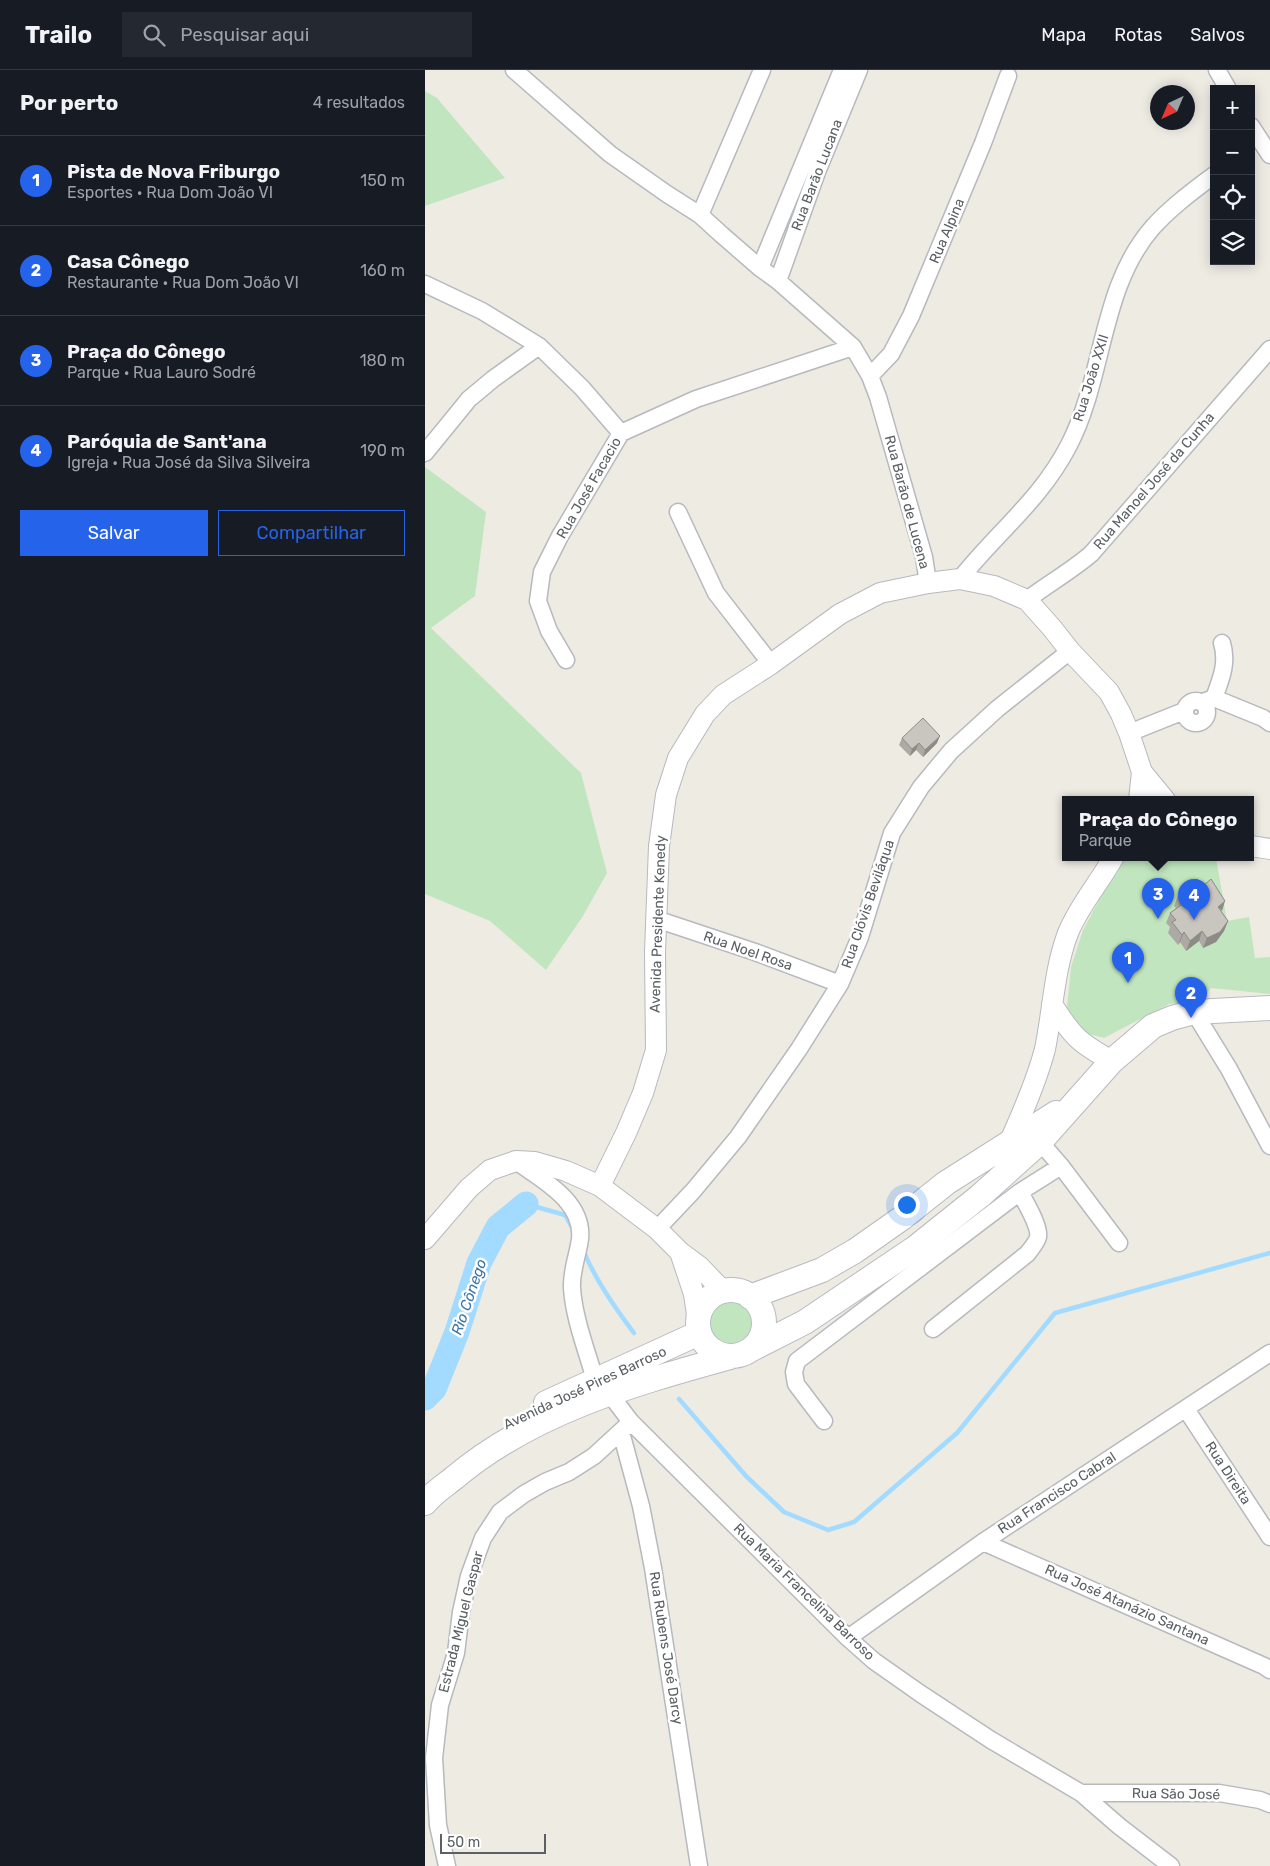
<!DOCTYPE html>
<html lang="pt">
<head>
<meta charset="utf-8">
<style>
  :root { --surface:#171b24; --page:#242831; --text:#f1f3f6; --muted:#9ea1a6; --line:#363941; --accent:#2563eb }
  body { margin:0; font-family:Rubik,sans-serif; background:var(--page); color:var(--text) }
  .controls { position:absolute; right:15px; top:15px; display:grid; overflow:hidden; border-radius:0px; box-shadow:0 2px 12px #0003 }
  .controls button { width:45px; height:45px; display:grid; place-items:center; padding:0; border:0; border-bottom:1px solid var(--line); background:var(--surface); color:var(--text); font:25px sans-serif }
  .compass { position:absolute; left:725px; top:15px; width:45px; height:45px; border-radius:50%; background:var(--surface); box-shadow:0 2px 12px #0003; rotate:224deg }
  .scale { position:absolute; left:15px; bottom:12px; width:106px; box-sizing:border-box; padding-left:5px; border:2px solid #5b6064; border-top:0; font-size:14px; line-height:18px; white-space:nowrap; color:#5b6064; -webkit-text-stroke:4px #fff; paint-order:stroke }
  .you { position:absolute; left:481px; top:1134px; width:18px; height:18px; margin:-12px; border:4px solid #fff; border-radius:50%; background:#1a73e8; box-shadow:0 0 0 8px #1a73e833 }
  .badge { display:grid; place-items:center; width:32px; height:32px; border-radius:50%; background:var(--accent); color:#fff; font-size:16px; font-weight:700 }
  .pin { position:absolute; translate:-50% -41px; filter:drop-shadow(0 1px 2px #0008) }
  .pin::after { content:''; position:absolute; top:26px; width:18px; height:15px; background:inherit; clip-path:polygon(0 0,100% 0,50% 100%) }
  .popup { position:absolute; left:637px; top:726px; width:192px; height:65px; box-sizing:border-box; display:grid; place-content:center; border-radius:0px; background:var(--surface); filter:drop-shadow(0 1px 4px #0005); font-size:16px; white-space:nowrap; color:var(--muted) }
  .popup b { font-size:19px; color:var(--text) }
  .popup::after { content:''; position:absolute; left:50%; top:100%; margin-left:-10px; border:10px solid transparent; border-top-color:var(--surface) }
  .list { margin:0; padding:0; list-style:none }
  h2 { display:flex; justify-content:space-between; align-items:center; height:65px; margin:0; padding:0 20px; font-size:21px }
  h2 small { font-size:16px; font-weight:400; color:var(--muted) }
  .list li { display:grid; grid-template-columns:32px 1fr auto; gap:15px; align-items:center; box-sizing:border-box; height:90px; padding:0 20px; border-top:1px solid var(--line) }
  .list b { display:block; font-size:19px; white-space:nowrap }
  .list p { margin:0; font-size:16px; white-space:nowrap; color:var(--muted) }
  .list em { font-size:16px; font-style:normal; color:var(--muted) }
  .actions { display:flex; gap:10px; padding:15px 20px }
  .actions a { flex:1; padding:11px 0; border:1px solid var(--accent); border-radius:0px; text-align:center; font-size:18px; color:var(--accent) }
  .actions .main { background:var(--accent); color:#fff }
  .icon { flex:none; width:28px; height:28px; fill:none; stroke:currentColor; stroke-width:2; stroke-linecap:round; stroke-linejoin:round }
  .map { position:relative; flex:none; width:845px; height:1796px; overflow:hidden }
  header { display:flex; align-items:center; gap:30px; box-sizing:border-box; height:70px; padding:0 25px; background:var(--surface); border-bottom:1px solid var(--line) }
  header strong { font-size:24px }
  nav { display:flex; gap:28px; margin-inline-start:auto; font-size:18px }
  .search { width:350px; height:45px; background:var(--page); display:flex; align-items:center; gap:12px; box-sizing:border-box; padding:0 18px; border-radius:0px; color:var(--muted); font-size:19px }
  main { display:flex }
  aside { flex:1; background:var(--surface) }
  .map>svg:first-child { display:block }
  .green { fill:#c1e6bf }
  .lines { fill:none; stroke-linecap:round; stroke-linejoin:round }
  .stream { stroke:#a2dbff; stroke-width:4.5 }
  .river { stroke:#a2dbff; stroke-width:25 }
  .minor-casing { stroke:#b6b9be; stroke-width:19 }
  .tertiary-casing { stroke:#b6b9be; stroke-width:22 }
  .secondary-casing { stroke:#b7bac0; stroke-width:26 }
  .minor { stroke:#fff; stroke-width:16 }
  .tertiary { stroke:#fff; stroke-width:20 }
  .secondary { stroke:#fff; stroke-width:24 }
  .wall { fill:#adaaa5 }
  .shaded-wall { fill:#8d8b86 }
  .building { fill:#c9c6c0; stroke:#8d8b86 }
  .labels { text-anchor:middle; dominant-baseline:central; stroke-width:5; stroke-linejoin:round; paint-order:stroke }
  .street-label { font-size:14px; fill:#5b6064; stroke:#fff }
  .water-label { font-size:15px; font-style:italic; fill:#3c76a9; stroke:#fff }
</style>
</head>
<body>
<header>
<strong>Trailo</strong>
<div class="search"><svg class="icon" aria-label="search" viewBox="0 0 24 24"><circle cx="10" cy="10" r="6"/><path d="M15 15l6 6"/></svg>Pesquisar aqui</div>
<nav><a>Mapa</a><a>Rotas</a><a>Salvos</a></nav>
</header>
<main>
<aside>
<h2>Por perto<small>4 resultados</small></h2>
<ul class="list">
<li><span class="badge">1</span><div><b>Pista de Nova Friburgo</b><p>Esportes · Rua Dom João VI</p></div><em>150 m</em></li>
<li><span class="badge">2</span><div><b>Casa Cônego</b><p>Restaurante · Rua Dom João VI</p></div><em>160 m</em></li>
<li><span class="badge">3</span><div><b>Praça do Cônego</b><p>Parque · Rua Lauro Sodré</p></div><em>180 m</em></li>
<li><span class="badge">4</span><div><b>Paróquia de Sant'ana</b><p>Igreja · Rua José da Silva Silveira</p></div><em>190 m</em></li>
</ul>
<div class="actions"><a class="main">Salvar</a><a>Compartilhar</a></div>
</aside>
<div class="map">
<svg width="845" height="1796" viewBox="0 0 845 1796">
  <rect width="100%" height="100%" fill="#eeebe3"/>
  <path class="green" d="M0 21 12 28 80 108 0 136Z
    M0 397 61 442 50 526 6 558 156 703 182 803 158 846 121 900 65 851 0 824Z
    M697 788H791L802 851 824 847 830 888 845 887V924L786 918 775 931 744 934 679 968 660 963 642 938 646 897 658 860Z
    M284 1253a22 22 0 1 1 44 0a22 22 0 1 1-44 0Z"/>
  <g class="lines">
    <path class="stream" d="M101 1134 140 1145 149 1161
      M159 1182C171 1211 190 1238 209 1263
      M254 1329 321 1406 359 1442 403 1460 429 1452 532 1363 630 1243 845 1183"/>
    <path class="river" d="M0 1328 9 1319 32 1262 54 1193 73 1157 101 1134"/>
    <defs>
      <path id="minor" d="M89 0 185 84 242 124 275 145 297 165 335 198 353 211 428 277 445 306 453 327 499 487 503 513
        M792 0 803 19
        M826 56 845 85
        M275 145 337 0
        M335 198 417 0
        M353 211 392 102 434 0
        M0 214 57 241 114 276 157 318 196 363
        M445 306 466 284 486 246 558 73 583 6
        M0 383 44 329 68 309 114 276
        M253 442 291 523 346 594
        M535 509C573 461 615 431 644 375 680 305 675 217 728 157 746 137 768 121 789 105
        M602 530C623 514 646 501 666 484L845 279
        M141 590 124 561 113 531 117 502 135 466 196 363 271 329 428 277
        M789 628C796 609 803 593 797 573
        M760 642a11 11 0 1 1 22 0a11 11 0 1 1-22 0Z
        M778 632 789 628 838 648 845 653
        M704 663 759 641
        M231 849 330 882 415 914
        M769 942 804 999 845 1076
        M615 1072 636 1096 694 1173
        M91 1091C117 1110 159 1131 155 1169 153 1185 146 1201 147 1218 149 1249 162 1281 170 1310
        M232 1159 268 1121 313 1067 374 979 415 914 435 867 467 763 496 717 526 681 572 639 645 581
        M508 1259 602 1184C606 1179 612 1172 613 1167 615 1156 600 1132 595 1122
        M184 1323 206 1352 423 1568 449 1591 496 1624 566 1670 656 1723 694 1756 746 1796
        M761 1339 845 1467
        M399 1351 371 1314 369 1302 372 1291 595 1122 636 1096
        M196 1362 216 1436 228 1498 274 1796
        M558 1472 839 1596 845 1600
        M423 1568 558 1472 845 1283
        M656 1723H794L835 1730 845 1734
        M22 1796 13 1755 9 1688 15 1635 31 1583 36 1542 44 1506 58 1468 75 1442 99 1424 120 1412 144 1402 169 1386 206 1352"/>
      <path id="tertiary" d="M714 730 717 702
        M826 776 845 779
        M627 934C647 966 654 973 687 991
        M585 1071C598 1042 612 1010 620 979 628 940 629 900 643 863 654 836 674 813 688 788
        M175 1116 201 1063 218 1023 231 980 230 882 234 776 241 725 253 688 280 644 298 625 346 594 415 544 455 523 503 513 535 509 569 516 602 530 627 558 645 581 684 622 696 644 704 663 717 702 740 730
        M0 1169 44 1118 65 1100 91 1091 110 1092 141 1101 175 1116 232 1159 255 1182 274 1196 298 1221
        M255 1182 269 1224 273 1251"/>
      <path id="secondary" d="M273 1253a33 33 0 1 1 66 0a33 33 0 1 1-66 0Z
        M325 1227 397 1200 430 1181 477 1148 521 1113 631 1043
        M327 1279 380 1252 490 1178 555 1126 615 1072 687 991 728 956 747 948 769 942 845 938
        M121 1333 274 1263
        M0 1433C8 1423 19 1416 29 1408 107 1342 208 1314 305 1287"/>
    </defs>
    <use href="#minor" class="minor-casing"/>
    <use href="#tertiary" class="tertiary-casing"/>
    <use href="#secondary" class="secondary-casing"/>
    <use href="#minor" class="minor"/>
    <use href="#tertiary" class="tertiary"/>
    <use href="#secondary" class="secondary"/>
  </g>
  <path class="wall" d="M477 668 512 673 498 687 491 680 485 686 474 675Z
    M753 826 796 841 803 851 799 861 791 872 778 878 774 871 761 881 755 872 753 875 743 863 745 857 741 853 745 843 751 838 749 836Z"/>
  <path class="shaded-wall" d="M515 666 512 673 498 687 500 680Z
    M494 673 491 680 485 686 487 679Z
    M800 831 797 841 793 837Z
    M803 851 799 861 791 872 778 878 782 868Z
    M777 861 774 871 761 881 765 871Z
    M759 862 755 872 753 875 757 865Z"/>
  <path class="building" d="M498 648 515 666 500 680 494 673 487 679 477 668Z
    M772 809 777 817 786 809 800 831 793 837 803 851 795 862 782 868 777 861 765 871 759 862 757 865 747 852 751 850 745 843 759 833 753 826Z"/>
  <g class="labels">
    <g class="street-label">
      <text transform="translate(392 105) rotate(-69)">Rua Barão Lucana</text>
      <text transform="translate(522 161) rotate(-67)">Rua Alpina</text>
      <text transform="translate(666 308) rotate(-73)">Rua João XXII</text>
      <text transform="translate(729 411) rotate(-49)">Rua Manoel José da Cunha</text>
      <text transform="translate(164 418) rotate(-60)">Rua José Facacio</text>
      <text transform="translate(482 432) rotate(75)">Rua Barão de Lucena</text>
      <text transform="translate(443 834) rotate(-71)">Rua Clóvis Beviláqua</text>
      <text transform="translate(233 854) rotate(-88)">Avenida Presidente Kenedy</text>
      <text transform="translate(323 881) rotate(19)">Rua Noel Rosa</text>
      <text transform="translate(160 1318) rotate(-25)">Avenida José Pires Barroso</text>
      <text transform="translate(803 1403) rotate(57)">Rua Direita</text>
      <text transform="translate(632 1423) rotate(-33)">Rua Francisco Cabral</text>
      <text transform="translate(379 1522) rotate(44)">Rua Maria Francelina Barroso</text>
      <text transform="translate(702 1535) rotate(24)">Rua José Atanázio Santana</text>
      <text transform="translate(36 1552) rotate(-76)">Estrada Miguel Gaspar</text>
      <text transform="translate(241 1578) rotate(81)">Rua Rubens José Darcy</text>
      <text transform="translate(751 1724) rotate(1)">Rua São José</text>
    </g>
    <g class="water-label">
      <text transform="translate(44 1227) rotate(-71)">Rio Cônego</text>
    </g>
  </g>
</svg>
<div class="controls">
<button>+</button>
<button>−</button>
<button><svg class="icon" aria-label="locate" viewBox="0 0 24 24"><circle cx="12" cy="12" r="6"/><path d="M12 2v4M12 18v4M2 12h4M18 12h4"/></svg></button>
<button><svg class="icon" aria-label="layers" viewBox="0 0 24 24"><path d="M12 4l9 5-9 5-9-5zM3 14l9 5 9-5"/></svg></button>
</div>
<svg class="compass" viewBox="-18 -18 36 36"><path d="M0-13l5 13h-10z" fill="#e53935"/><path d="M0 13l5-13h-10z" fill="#9ea1a6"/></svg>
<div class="scale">50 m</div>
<div class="you"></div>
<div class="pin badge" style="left:703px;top:913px">1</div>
<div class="pin badge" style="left:766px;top:948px">2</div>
<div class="pin badge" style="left:733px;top:849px">3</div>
<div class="popup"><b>Praça do Cônego</b>Parque</div>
<div class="pin badge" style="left:769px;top:850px">4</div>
</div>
</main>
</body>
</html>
